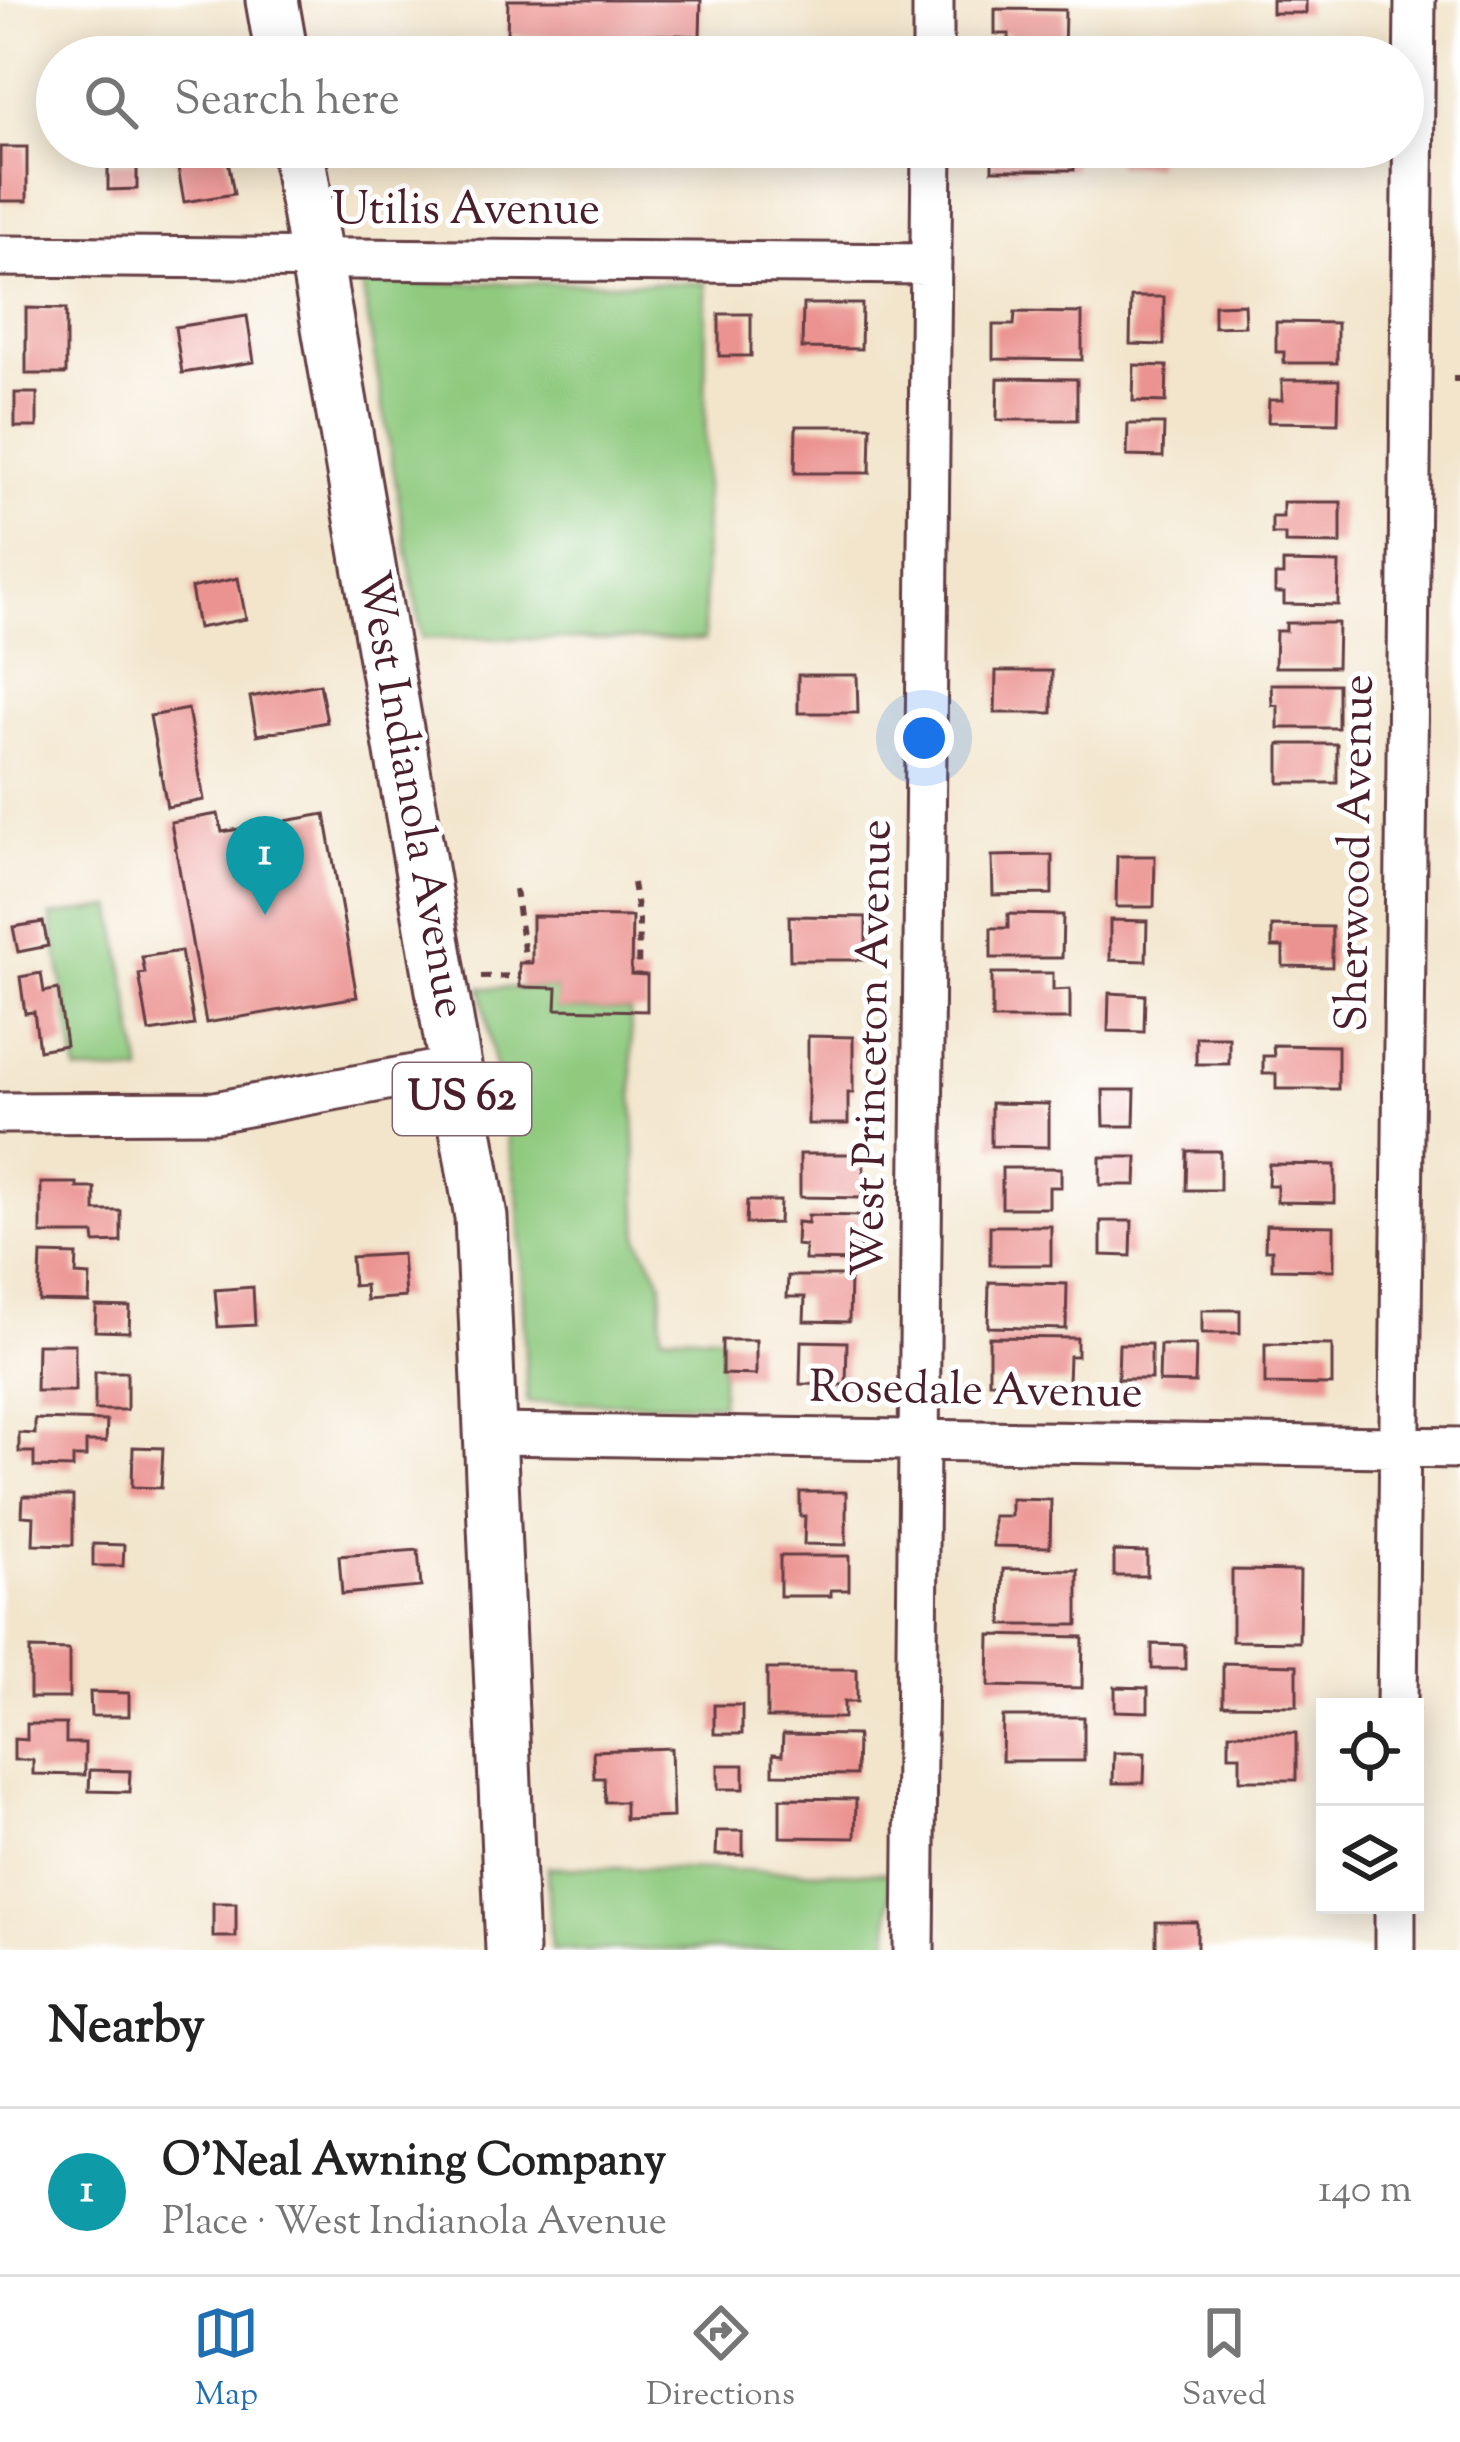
<!DOCTYPE html>
<html lang="en">
<head>
<meta charset="utf-8">
<style>
  :root { --surface:#fff; --page:#f2f2f2; --text:#222; --muted:#767676; --line:#e0e0e0; --accent:#1f6fb2 }
  body { margin:0; font-family:"Sorts Mill Goudy",serif; background:var(--page); color:var(--text) }
  .controls { position:absolute; right:36px; bottom:36px; display:grid; overflow:hidden; border-radius:0px; box-shadow:0 6px 30px #0003 }
  .controls button { width:108px; height:108px; display:grid; place-items:center; padding:0; border:0; border-bottom:3px solid var(--line); background:var(--surface); color:var(--text); font:60px sans-serif }
  .you { position:absolute; left:924px; top:738px; width:42px; height:42px; margin:-30px; border:9px solid #fff; border-radius:50%; background:#1a73e8; box-shadow:0 0 0 18px #1a73e833 }
  .badge { display:grid; place-items:center; width:78px; height:78px; border-radius:50%; background:var(--accent); color:#fff; font-size:39px; font-weight:700 }
  .pin { position:absolute; translate:-50% -99px; filter:drop-shadow(0 3px 6px #0008) }
  .pin::after { content:''; position:absolute; top:63px; width:42px; height:36px; background:inherit; clip-path:polygon(0 0,100% 0,50% 100%) }
  .list { margin:0; padding:0; list-style:none }
  h2 { display:flex; justify-content:space-between; align-items:center; height:156px; margin:0; padding:0 48px; font-size:51px }
  h2 small { font-size:39px; font-weight:400; color:var(--muted) }
  .list li { display:grid; grid-template-columns:78px 1fr auto; gap:36px; align-items:center; box-sizing:border-box; height:168px; padding:0 48px; border-top:3px solid var(--line) }
  .list b { display:block; font-size:45px; white-space:nowrap }
  .list p { margin:0; font-size:39px; white-space:nowrap; color:var(--muted) }
  .list em { font-size:39px; font-style:normal; color:var(--muted) }
  .icon { flex:none; width:66px; height:66px; fill:none; stroke:currentColor; stroke-width:2; stroke-linecap:round; stroke-linejoin:round }
  .map { position:relative; flex:none; width:1460px; height:1950px; overflow:hidden }
  .search { position:absolute; background:var(--surface); box-shadow:0 6px 30px #0003; left:36px; right:36px; top:36px; height:132px; display:flex; align-items:center; gap:30px; box-sizing:border-box; padding:0 42px; border-radius:66px; color:var(--muted); font-size:45px }
  .sheet { height:324px; background:var(--surface) }
  nav { display:flex; justify-content:space-around; align-items:center; box-sizing:border-box; height:168px; border-top:3px solid var(--line); background:var(--surface); font-size:33px; color:var(--muted) }
  nav a { display:grid; justify-items:center; gap:6px }
  nav .on { color:var(--accent) }
  .map>svg:first-child { display:block }
  .green { fill:#8fca7f; stroke:#6c7455; stroke-width:3 }
  .building { fill:#eb9390 }
  .lines { fill:none; stroke-linecap:round; stroke-linejoin:round }
  .minor-casing { stroke:#633d43; stroke-width:45 }
  .major-casing { stroke:#633d43; stroke-width:57 }
  .path { stroke:#633d43; stroke-width:6; stroke-dasharray:9 9; stroke-linecap:butt }
  .minor { stroke:#fff; stroke-width:39 }
  .major { stroke:#fff; stroke-width:51 }
  .labels { text-anchor:middle; dominant-baseline:central; stroke-width:10; stroke-linejoin:round; paint-order:stroke }
  .shield { fill:#fff; stroke:#80626b; stroke-width:3 }
  .shield-label { font-size:42px; font-weight:bold; fill:#4a1f2b }
  .street-label { font-size:45px; fill:#4a1f2b; stroke:#fff }
</style>
</head>
<body>
<div class="map">
<svg width="1460" height="1950" viewBox="0 0 1460 1950">
  <rect width="100%" height="100%" fill="#fff"/>
  <filter id="ink" filterUnits="userSpaceOnUse"><feTurbulence type="fractalNoise" baseFrequency=".00833" numOctaves="2"/><feDisplacementMap in="SourceGraphic" scale="24" xChannelSelector="R" yChannelSelector="G"/><feConvolveMatrix kernelMatrix="1 2 1 2 8 2 1 2 1" color-interpolation-filters="sRGB"/></filter>
  <filter id="wash" filterUnits="userSpaceOnUse"><feTurbulence type="fractalNoise" baseFrequency=".004" numOctaves="4" result="noise"/><feDisplacementMap in="SourceGraphic" scale="48" xChannelSelector="R" yChannelSelector="G"/><feGaussianBlur stdDeviation="2.7" result="paint"/><feColorMatrix in="noise" values="0 0 0 0 0 0 0 0 0 0 0 0 0 0 0 0 0 1.4 0 .05"/><feComposite in="paint" operator="in"/></filter>
  <g filter="url(#wash)">
    <rect width="100%" height="100%" fill="#f2e5cc"/>
    <path class="green" d="M362 283H706L704 640 422 638Z
      M113 907 142 1073 77 1072 51 916Z
      M481 988H557V1009L630 1011 639 1239 662 1282 661 1335H718L722 1340 721 1404 527 1402 519 1204Z
      M547 1867 890 1873 889 1950H551Z"/>
    <g id="blocks">
      <path class="building" d="M508 0H701L700 36 648 34V49L602 48V57H569V38L507 36Z
        M1272 0H1306V13H1272Z
        M995 9 1065 10 1064 53H1009V34H995Z
        M1255 47H1321V57H1255Z
        M0 147H27V201H0Z
        M102 147H132L133 152 104 157Z
        M1007 147H1074V170H992V155H1007Z
        M1116 147H1156V166H1116Z
        M226 149 234 194 184 202 176 157Z
        M137 162V189L108 190V163Z
        M1131 297H1164V345L1130 344Z
        M803 304H862L861 349 802 348Z
        M1244 304 1245 326 1214 327V305Z
        M26 308 66 309V374H26Z
        M1015 312 1082 313V360L993 359V325H1014Z
        M719 314H751V356H719Z
        M247 316 254 362 182 373 175 327Z
        M1276 322 1337 323V363H1284V352H1276Z
        M1134 365 1167 366 1166 402 1133 401Z
        M998 378 1077 379V420H997Z
        M1282 380H1339L1338 423 1268 422 1269 400H1282Z
        M15 393H37V427H15Z
        M1128 424H1164L1163 457 1127 456Z
        M796 426H871L870 473H795Z
        M1283 502H1341V544L1285 543V534H1272V517H1283Z
        M1283 562 1339 563 1338 605 1284 604V593H1275V575H1283Z
        M238 578 246 619 198 628 191 588Z
        M1286 623H1338L1337 667H1275L1276 631H1286Z
        M996 671H1052V713H995Z
        M798 675H857L858 713H798Z
        M320 684 327 722 257 735 250 697Z
        M1271 684H1338V728H1278V706L1272 705Z
        M188 709 204 800 167 807 150 716Z
        M1279 744H1337V783H1279Z
        M218 814 222 832 325 814 357 997 206 1023 171 822Z
        M1052 855V894L993 895 992 856Z
        M1117 856H1155L1154 907H1116Z
        M1008 914 1063 915 1062 958H991V928H1008Z
        M532 916 632 917 631 974 647 975V1011L556 1009 557 988 520 987 519 963H532Z
        M789 916 866 917V960H790Z
        M1110 920 1147 921 1146 961 1110 960Z
        M43 922 48 946 18 952 13 927Z
        M1272 926 1332 927V967L1283 966V947H1272Z
        M181 951 194 1025 149 1032 139 974 145 973 142 957Z
        M41 973 44 992 58 989 66 1045 39 1050 34 1012 25 1013 20 977Z
        M992 973H1053V990L1070 989V1019H992Z
        M1109 993 1145 995 1144 1032 1108 1031Z
        M808 1036 853 1037V1093H848V1124H808Z
        M1196 1037H1229V1064H1196Z
        M1273 1045 1338 1046V1089H1276V1074H1263V1056H1274Z
        M1103 1090H1135L1134 1126H1104Z
        M991 1103 1049 1104V1147L991 1146Z
        M1187 1151H1220V1190H1186Z
        M800 1154H864L863 1198 800 1197Z
        M1100 1157H1137L1136 1185H1100Z
        M1269 1164 1335 1165V1203L1277 1202V1185H1268Z
        M1002 1168H1061V1187H1049V1208H1002Z
        M41 1183H77V1188H95V1211H121V1242L95 1243 94 1234H41Z
        M747 1201H780L779 1223 746 1224Z
        M808 1215 861 1216 860 1261 805 1260V1246L796 1245 797 1222 808 1223Z
        M1101 1221H1132L1131 1256 1101 1255Z
        M1266 1225 1334 1226V1270L1272 1269V1250H1265Z
        M990 1226H1051V1265H990Z
        M41 1254 77 1255 76 1275 90 1276 89 1302 39 1301Z
        M402 1254 405 1297 366 1300 365 1285 353 1286 351 1257Z
        M788 1276H850L849 1322 804 1321 805 1297H787Z
        M989 1282 1067 1284 1066 1329 988 1327Z
        M253 1287 255 1325 218 1327 215 1290Z
        M96 1306 130 1307 129 1332 95 1331Z
        M1202 1310H1240V1333H1202Z
        M989 1337 1077 1338V1356H1069L1068 1383 989 1382Z
        M722 1340H756V1375L722 1374Z
        M801 1341 847 1342 846 1385 800 1384Z
        M37 1344H75V1391H36Z
        M1119 1344H1151V1379H1118Z
        M1265 1344 1332 1345V1385L1265 1384Z
        M1160 1345H1196L1195 1383 1159 1382Z
        M95 1372H127V1410H95Z
        M35 1419 107 1421 106 1442H86V1457H73V1468L34 1467V1452H19V1433L35 1434Z
        M133 1447 163 1448 161 1488 132 1487Z
        M800 1492H846V1545L804 1544 805 1516H800Z
        M23 1496H73V1545L33 1544 34 1517 22 1516Z
        M1011 1499 1051 1500 1050 1547 993 1546V1516H1011Z
        M93 1544 124 1545 123 1566H93Z
        M418 1550 421 1587 342 1594 339 1556Z
        M1114 1551 1147 1552V1576H1114Z
        M780 1556H849V1590H831V1596H780Z
        M1003 1569 1078 1570V1625H1002Z
        M1232 1570 1300 1571 1299 1642 1232 1641Z
        M990 1635 1083 1637 1082 1688 989 1686Z
        M1152 1644 1185 1645V1669H1152Z
        M30 1649 69 1650V1698H30Z
        M1223 1663 1297 1665V1706L1223 1705Z
        M767 1669H857V1702H844V1718H767Z
        M1115 1687 1148 1688V1712L1115 1711Z
        M90 1692 129 1693V1716H91Z
        M714 1705H742V1734H714Z
        M1003 1717H1084V1761H1002Z
        M27 1724H66V1743H85V1775L33 1774V1760H14V1739L27 1740Z
        M1229 1733H1296V1780H1240V1755H1229Z
        M783 1734 857 1735 856 1775 773 1774V1754L782 1755Z
        M671 1748 673 1817 625 1819V1802H605L604 1778H594L593 1751Z
        M1114 1753H1145L1144 1783H1113Z
        M718 1765H744V1789H718Z
        M90 1770 130 1771 129 1792 89 1791Z
        M780 1798 856 1799 855 1838 780 1837Z
        M717 1831H743V1855H716Z
        M213 1903H236V1937H213Z
        M1156 1922H1197V1950H1156Z"/>
    </g>
  </g>
  <g filter="url(#ink)">
    <use href="#blocks" fill-opacity="0" stroke="#633d43" stroke-width="3"/>
    <g class="lines">
      <defs>
        <path id="minor" d="M933 57V0
          M0 256 931 264
          M0 1113 215 1112 456 1067
          M490 1434 1460 1448
          M1397 1707 1415 0
          M914 1950 932 147
          M1395 1950V1905"/>
        <path id="major" d="M272 0 282 57
          M297 147 481 1217 512 1950"/>
      </defs>
      <use href="#minor" class="minor-casing"/>
      <use href="#major" class="major-casing"/>
      <path class="path" d="M1453 379H1460
        M633 883 639 920 638 974
        M515 889 526 963
        M481 977 520 976"/>
      <use href="#minor" class="minor"/>
      <use href="#major" class="major"/>
    </g>
  </g>
  <g class="labels">
    <rect class="shield" x="393" y="1063" width="138" height="72" rx="9"/>
    <g class="shield-label">
      <text x="462" y="1099">US 62</text>
    </g>
    <g class="street-label">
      <text x="466" y="212">Utilis Avenue</text>
      <text transform="translate(409 795) rotate(80)">West Indianola Avenue</text>
      <text transform="translate(1358 853) rotate(-89)">Sherwood Avenue</text>
      <text transform="translate(875 1048) rotate(-89)">West Princeton Avenue</text>
      <text transform="translate(976 1393) rotate(1)">Rosedale Avenue</text>
    </g>
  </g>
</svg>
<div class="controls">
<button><svg class="icon" aria-label="locate" viewBox="0 0 24 24"><circle cx="12" cy="12" r="6"/><path d="M12 2v4M12 18v4M2 12h4M18 12h4"/></svg></button>
<button><svg class="icon" aria-label="layers" viewBox="0 0 24 24"><path d="M12 4l9 5-9 5-9-5zM3 14l9 5 9-5"/></svg></button>
</div>
<div class="you"></div>
<div class="pin badge" style="left:265px;top:915px;background:#0f9aa8">1</div>
<div class="search"><svg class="icon" aria-label="search" viewBox="0 0 24 24"><circle cx="10" cy="10" r="6"/><path d="M15 15l6 6"/></svg>Search here</div>
</div>
<section class="sheet">
<h2>Nearby<small></small></h2>
<ul class="list">
<li><span class="badge" style="background:#0f9aa8">1</span><div><b>O'Neal Awning Company</b><p>Place · West Indianola Avenue</p></div><em>140 m</em></li>
</ul>
</section>
<nav>
<a class="on"><svg class="icon" aria-label="map" viewBox="0 0 24 24"><path d="M3 6l6-2 6 2 6-2v14l-6 2-6-2-6 2zM9 4v14M15 6v14"/></svg>Map</a>
<a><svg class="icon" aria-label="directions" viewBox="0 0 24 24"><path d="M12 3l9 9-9 9-9-9zM9 14v-3h6M13 9l2 2-2 2"/></svg>Directions</a>
<a><svg class="icon" aria-label="saved" viewBox="0 0 24 24"><path d="M7 4h10v16l-5-4-5 4z"/></svg>Saved</a>
</nav>
</body>
</html>
